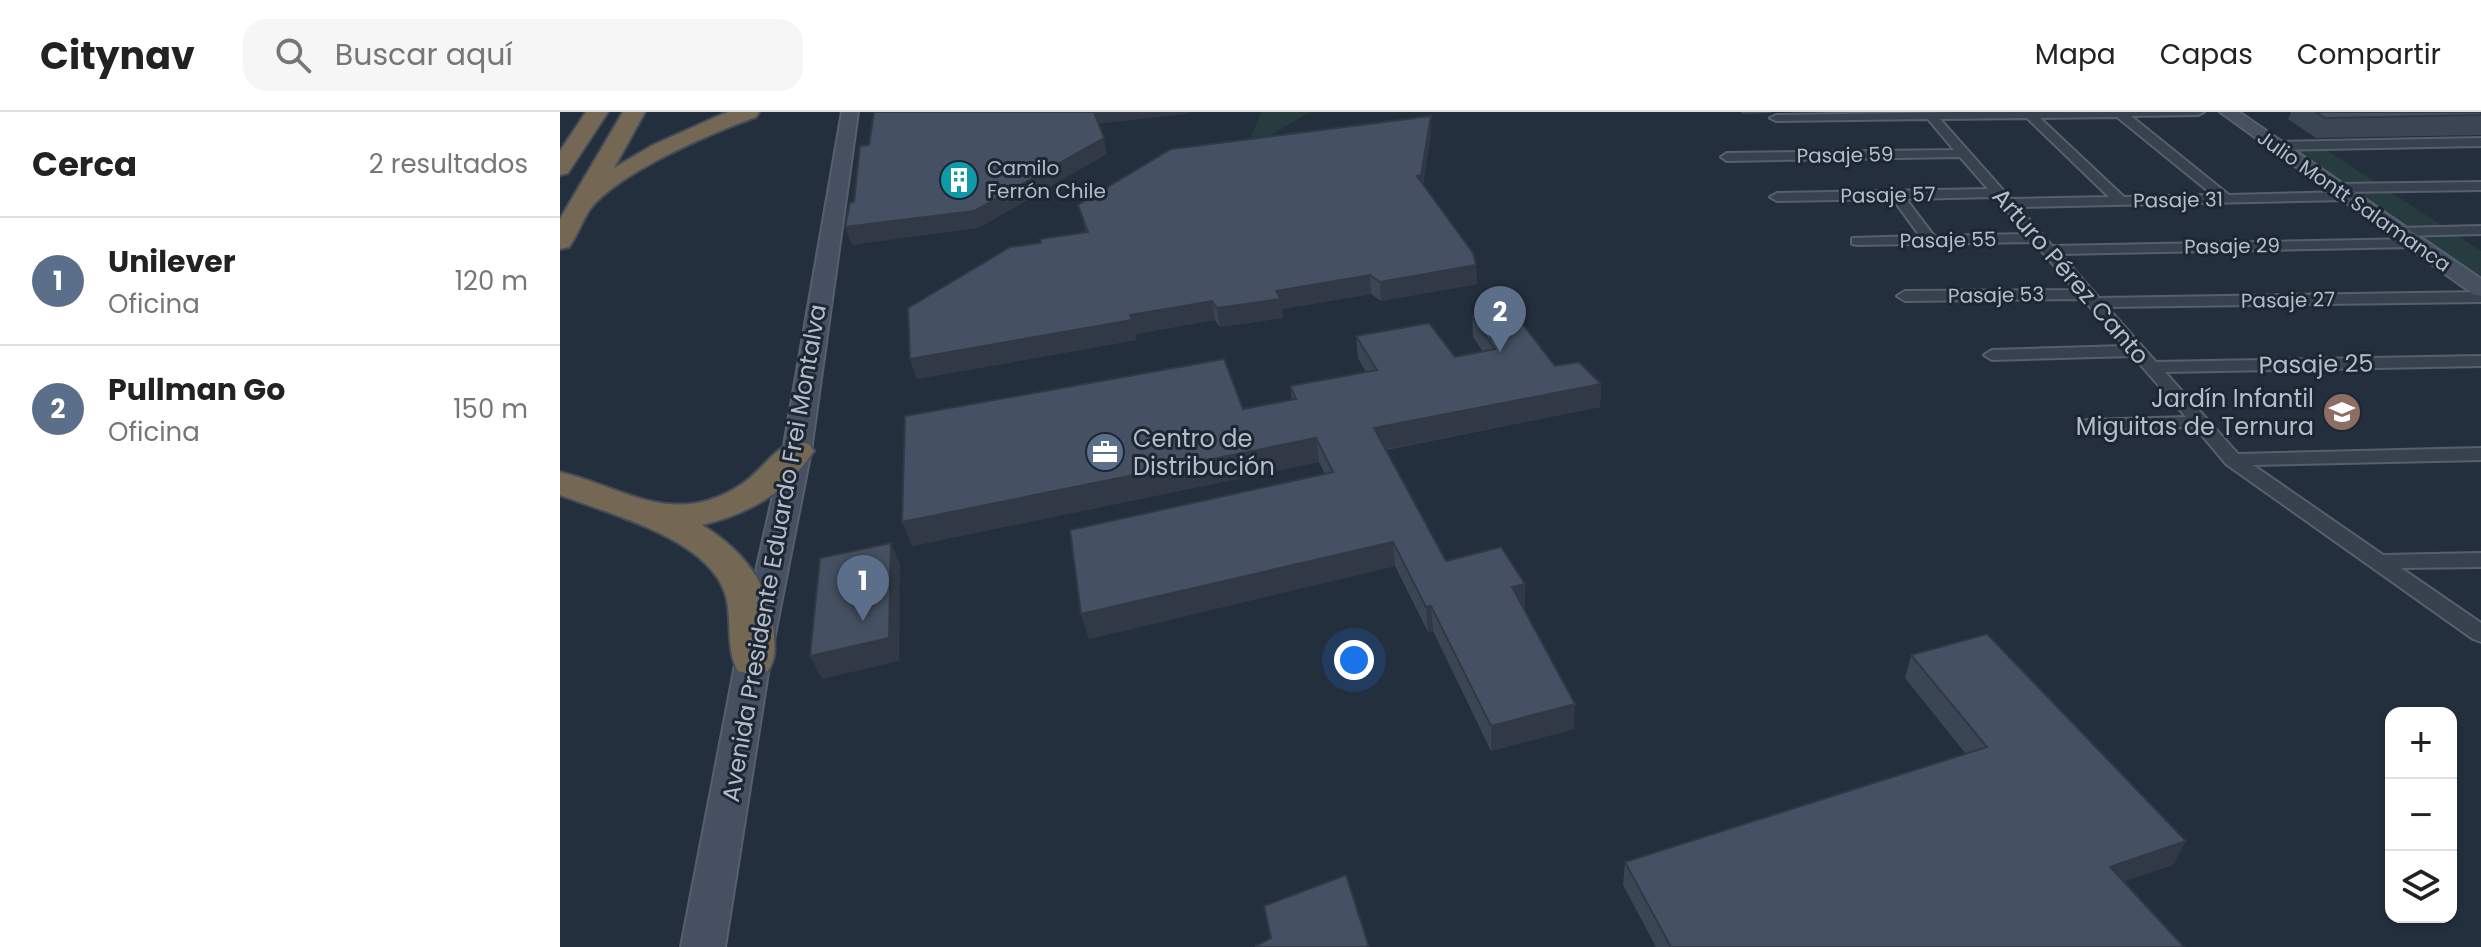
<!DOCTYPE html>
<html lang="es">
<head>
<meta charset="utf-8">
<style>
  :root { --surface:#fff; --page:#f6f6f6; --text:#222; --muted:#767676; --line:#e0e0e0; --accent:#b45309 }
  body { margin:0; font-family:Poppins,sans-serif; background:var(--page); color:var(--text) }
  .controls { position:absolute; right:24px; bottom:24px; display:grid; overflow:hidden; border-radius:16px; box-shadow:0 2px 6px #0004 }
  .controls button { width:72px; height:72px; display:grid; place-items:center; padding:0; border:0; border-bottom:2px solid var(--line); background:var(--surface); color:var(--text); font:40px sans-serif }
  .you { position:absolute; left:794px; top:548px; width:28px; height:28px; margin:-20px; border:6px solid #fff; border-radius:50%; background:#1a73e8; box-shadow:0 0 0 12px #1a73e833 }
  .badge { display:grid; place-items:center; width:52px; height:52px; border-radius:50%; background:var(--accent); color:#fff; font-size:26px; font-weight:700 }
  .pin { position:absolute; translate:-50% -66px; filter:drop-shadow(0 2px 4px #0008) }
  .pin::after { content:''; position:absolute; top:42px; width:28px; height:24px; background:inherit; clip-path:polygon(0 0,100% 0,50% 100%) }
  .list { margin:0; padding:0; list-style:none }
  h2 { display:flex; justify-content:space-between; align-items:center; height:104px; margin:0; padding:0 32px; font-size:34px }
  h2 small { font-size:26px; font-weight:400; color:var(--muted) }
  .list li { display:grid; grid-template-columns:52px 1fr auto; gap:24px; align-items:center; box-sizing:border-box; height:128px; padding:0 32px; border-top:2px solid var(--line) }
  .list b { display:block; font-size:30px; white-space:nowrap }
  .list p { margin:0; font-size:26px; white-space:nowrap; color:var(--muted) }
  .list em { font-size:26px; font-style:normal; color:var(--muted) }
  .icon { flex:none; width:44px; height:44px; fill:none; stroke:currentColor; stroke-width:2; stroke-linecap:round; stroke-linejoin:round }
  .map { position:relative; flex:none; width:1921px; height:835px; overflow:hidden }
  header { display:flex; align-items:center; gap:48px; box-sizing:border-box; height:112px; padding:0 40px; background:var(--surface); border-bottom:2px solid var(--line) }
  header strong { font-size:38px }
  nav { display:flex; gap:44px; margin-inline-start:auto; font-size:28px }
  .search { width:560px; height:72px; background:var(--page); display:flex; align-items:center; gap:20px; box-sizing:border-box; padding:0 28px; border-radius:24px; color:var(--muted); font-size:30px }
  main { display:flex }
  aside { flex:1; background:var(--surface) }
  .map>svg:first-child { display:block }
  .green { fill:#263c3f }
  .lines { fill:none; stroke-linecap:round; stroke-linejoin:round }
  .street-casing { stroke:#565f6c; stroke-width:4 }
  .secondary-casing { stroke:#565f6c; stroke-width:4 }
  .highway-casing { stroke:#434c59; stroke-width:4 }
  .street { fill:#38414e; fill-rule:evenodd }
  .secondary { fill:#465061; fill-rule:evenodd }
  .highway { fill:#746855; fill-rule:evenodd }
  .wall { fill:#3b4654 }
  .shaded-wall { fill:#303945 }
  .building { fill:#455162; stroke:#303945; stroke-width:2 }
  .labels { text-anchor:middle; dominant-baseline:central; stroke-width:6; stroke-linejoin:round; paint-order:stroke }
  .far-street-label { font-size:20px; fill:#b4bcc9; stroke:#1d2633 }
  .far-poi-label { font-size:20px; fill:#b4bcc9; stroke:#1d2633; text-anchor:start }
  .street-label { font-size:24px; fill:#b4bcc9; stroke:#1d2633 }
  .poi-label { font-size:24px; fill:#b4bcc9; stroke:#1d2633; text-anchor:end }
</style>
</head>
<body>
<header>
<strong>Citynav</strong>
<div class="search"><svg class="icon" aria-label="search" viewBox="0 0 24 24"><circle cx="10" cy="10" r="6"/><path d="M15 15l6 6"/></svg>Buscar aquí</div>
<nav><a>Mapa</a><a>Capas</a><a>Compartir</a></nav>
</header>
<main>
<aside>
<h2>Cerca<small>2 resultados</small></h2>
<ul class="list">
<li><span class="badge" style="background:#5c6f8a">1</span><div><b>Unilever</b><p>Oficina</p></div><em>120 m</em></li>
<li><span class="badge" style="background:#5c6f8a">2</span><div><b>Pullman Go</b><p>Oficina</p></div><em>150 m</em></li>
</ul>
</aside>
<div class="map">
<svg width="1921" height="835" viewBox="0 0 1921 835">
  <rect width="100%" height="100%" fill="#242f3e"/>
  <path class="green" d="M701 0H750L699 30 690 28Z
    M1730 38H1766L1921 139V169Z"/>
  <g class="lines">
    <defs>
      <path id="street" d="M1399 0H1644L1638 3 1571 4 1669 83 1788 80 1795 84 1788 88 1458 95 1492 134 1855 127 1862 131 1855 135 1500 142 1539 186 1921 180V190L1547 195 1596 250 1921 244V254L1605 260 1678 342 1921 336V348L1693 353 1823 443 1921 441V455L1841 456 1921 511V530L1913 527 1666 352 1635 315 1521 317 1518 313 1521 309 1527 308 1626 305 1573 244 1432 248 1424 243 1432 238 1565 234 1523 187 1345 189 1337 184 1345 179 1515 178 1474 130 1297 133 1292 132V126L1360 124 1333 87 1217 89 1210 85 1217 81 1428 77 1400 45 1167 49 1161 45 1167 41 1394 38 1368 7 1216 9 1210 6 1216 3ZM1557 5 1653 83 1564 85 1480 6ZM1467 6 1549 85 1451 87 1380 7ZM1435 85 1467 122 1374 124 1346 87Z
        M1921 26V34L1716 38 1710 34 1716 30Z
        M1921 70V78L1777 80 1771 76 1777 72Z
        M1921 114V122L1839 124 1832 120 1839 116Z"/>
      <path id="secondary" d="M282 0H298L251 339 210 548 165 835H121L176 548 223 339Z
        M1660 0H1679L1921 167V184L1913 182Z"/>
      <path id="highway" d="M26 0H48L8 61 0 63V39Z
        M63 0H85L54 56 93 33 158 4 168 0H199L196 5C151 21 60 60 31 96 22 108 18 123 9 135L0 137V107Z
        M237 329 249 332 254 339C225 381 191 401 142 413 184 439 210 472 214 523 215 537 216 546 208 559L193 563 178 559C165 537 173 506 165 481 147 426 49 402 0 383V360C65 376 113 416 179 374 200 362 214 334 237 329Z"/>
    </defs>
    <use href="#street" class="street-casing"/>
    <use href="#secondary" class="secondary-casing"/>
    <use href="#highway" class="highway-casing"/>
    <use href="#street" class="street"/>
    <use href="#secondary" class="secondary"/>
    <use href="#highway" class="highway"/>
  </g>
  <path class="wall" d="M1181 0H1211V1L1182 2Z
    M1731 0H1921V23L1756 26 1728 7Z
    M871 4V20L863 72 916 153 917 172 821 189 811 182 722 197 723 206 660 215 655 208 575 222 576 228 357 267 350 247 526 120 518 93Z
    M912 204 995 254 1041 272 1040 295 826 338 886 449 965 496 964 497 1014 617 931 639 873 519 868 520 835 454 529 527 521 502 765 362 759 350 352 434 683 297 732 288 730 274 806 260 798 246 796 224 895 245 923 240 913 225Z
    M1351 543 1613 753 1564 769 1624 835H1096L1063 773 1065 750 1406 642 1345 566Z"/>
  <path class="shaded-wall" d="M533 0H630L626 2 536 12Z
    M871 4V20L862 80 857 64Z
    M544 26 547 42 419 116 292 133 285 115Z
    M916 153 917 172 821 189 820 170Z
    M810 163 811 182 722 197 723 206 660 215 657 196 716 179Z
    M652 189 655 208 575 222 576 228 357 267 350 247 570 203Z
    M1041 272 1040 295 816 339 814 316Z
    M756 326 759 350 352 434 342 410Z
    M833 430 835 454 529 527 521 502Z
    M331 431 340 453 339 549 262 567 250 544Z
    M965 472V496L952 500V475Z
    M871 494 873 519 868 520 866 495Z
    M1015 592 1014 617 931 639V614Z
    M1626 729 1613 753 1539 778 1550 755Z"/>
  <path class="building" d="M314 0H534L544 26 414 99 285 115 290 91 294 90 300 34 309 33Z
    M1756 0H1921V3L1765 6Z
    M871 4 861 63 857 64 913 141 916 153 820 170 810 163 716 179 721 187 657 196 652 189 570 203 572 208 350 247 348 196 450 135 481 131 480 127 528 120 518 93 611 37Z
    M951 197 995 254 1019 250 1041 272 814 316 886 449 941 435 965 472 952 475 1015 592 931 614 871 494 866 495 833 430 521 502 510 418 773 360 756 326 342 410 345 304 664 247 683 297 736 287 730 274 817 258 796 224 869 211 895 245 935 237 912 204Z
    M331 431 329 526 250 544 260 446Z
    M1427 522 1626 729 1550 755 1624 835H1111L1065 750 1427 635 1351 543Z
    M786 763 809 835H696V834L711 826 704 794Z"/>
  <defs>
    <symbol id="building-disc" viewBox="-11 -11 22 22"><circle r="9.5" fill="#0f9aa8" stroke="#1d2633"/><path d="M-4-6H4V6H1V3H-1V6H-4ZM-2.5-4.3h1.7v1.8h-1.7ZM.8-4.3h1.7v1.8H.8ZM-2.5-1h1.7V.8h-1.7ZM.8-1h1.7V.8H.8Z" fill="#fff"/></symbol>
    <symbol id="school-disc" viewBox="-11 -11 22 22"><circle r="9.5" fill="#8d6e63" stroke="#1d2633"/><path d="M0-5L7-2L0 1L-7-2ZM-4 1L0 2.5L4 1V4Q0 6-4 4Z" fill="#fff"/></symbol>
    <symbol id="office-disc" viewBox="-11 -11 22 22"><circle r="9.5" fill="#5c6f8a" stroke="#1d2633"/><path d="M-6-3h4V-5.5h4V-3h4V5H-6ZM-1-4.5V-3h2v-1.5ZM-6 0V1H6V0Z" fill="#fff"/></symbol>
  </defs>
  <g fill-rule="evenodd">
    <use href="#building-disc" x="377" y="46" width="44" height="44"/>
    <use href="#school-disc" x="1760" y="278" width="44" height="44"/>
    <use href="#office-disc" x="523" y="318" width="44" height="44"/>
  </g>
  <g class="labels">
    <g class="far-street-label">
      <text transform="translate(1285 43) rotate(-1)">Pasaje 59</text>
      <text transform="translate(1328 83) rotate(-1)">Pasaje 57</text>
      <text transform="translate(1618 88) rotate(-1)">Pasaje 31</text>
      <text transform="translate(1794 89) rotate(35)">Julio Montt Salamanca</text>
      <text transform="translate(1388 128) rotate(-1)">Pasaje 55</text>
      <text transform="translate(1672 134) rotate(-1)">Pasaje 29</text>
      <text transform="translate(1436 183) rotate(-1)">Pasaje 53</text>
      <text transform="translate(1728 188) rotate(-1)">Pasaje 27</text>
    </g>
    <g class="far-poi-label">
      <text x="427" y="56">Camilo<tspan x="427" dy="23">Ferrón Chile</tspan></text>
    </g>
    <g class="street-label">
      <text transform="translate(1511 164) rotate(49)">Arturo Pérez Canto</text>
      <text transform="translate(1756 252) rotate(-1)">Pasaje 25</text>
      <text transform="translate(214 441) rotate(-80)">Avenida Presidente Eduardo Frei Montalva</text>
    </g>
    <g class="poi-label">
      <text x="1754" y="286">Jardín Infantil<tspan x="1754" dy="28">Miguitas de Ternura</tspan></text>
      <text x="573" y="326" text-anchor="start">Centro de<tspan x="573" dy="28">Distribución</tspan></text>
    </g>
  </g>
</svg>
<div class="controls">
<button>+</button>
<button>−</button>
<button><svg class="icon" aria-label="layers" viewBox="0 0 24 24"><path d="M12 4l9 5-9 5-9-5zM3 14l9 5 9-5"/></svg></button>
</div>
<div class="you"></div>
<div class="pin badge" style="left:303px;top:509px;background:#5c6f8a">1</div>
<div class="pin badge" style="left:940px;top:240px;background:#5c6f8a">2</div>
</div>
</main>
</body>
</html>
